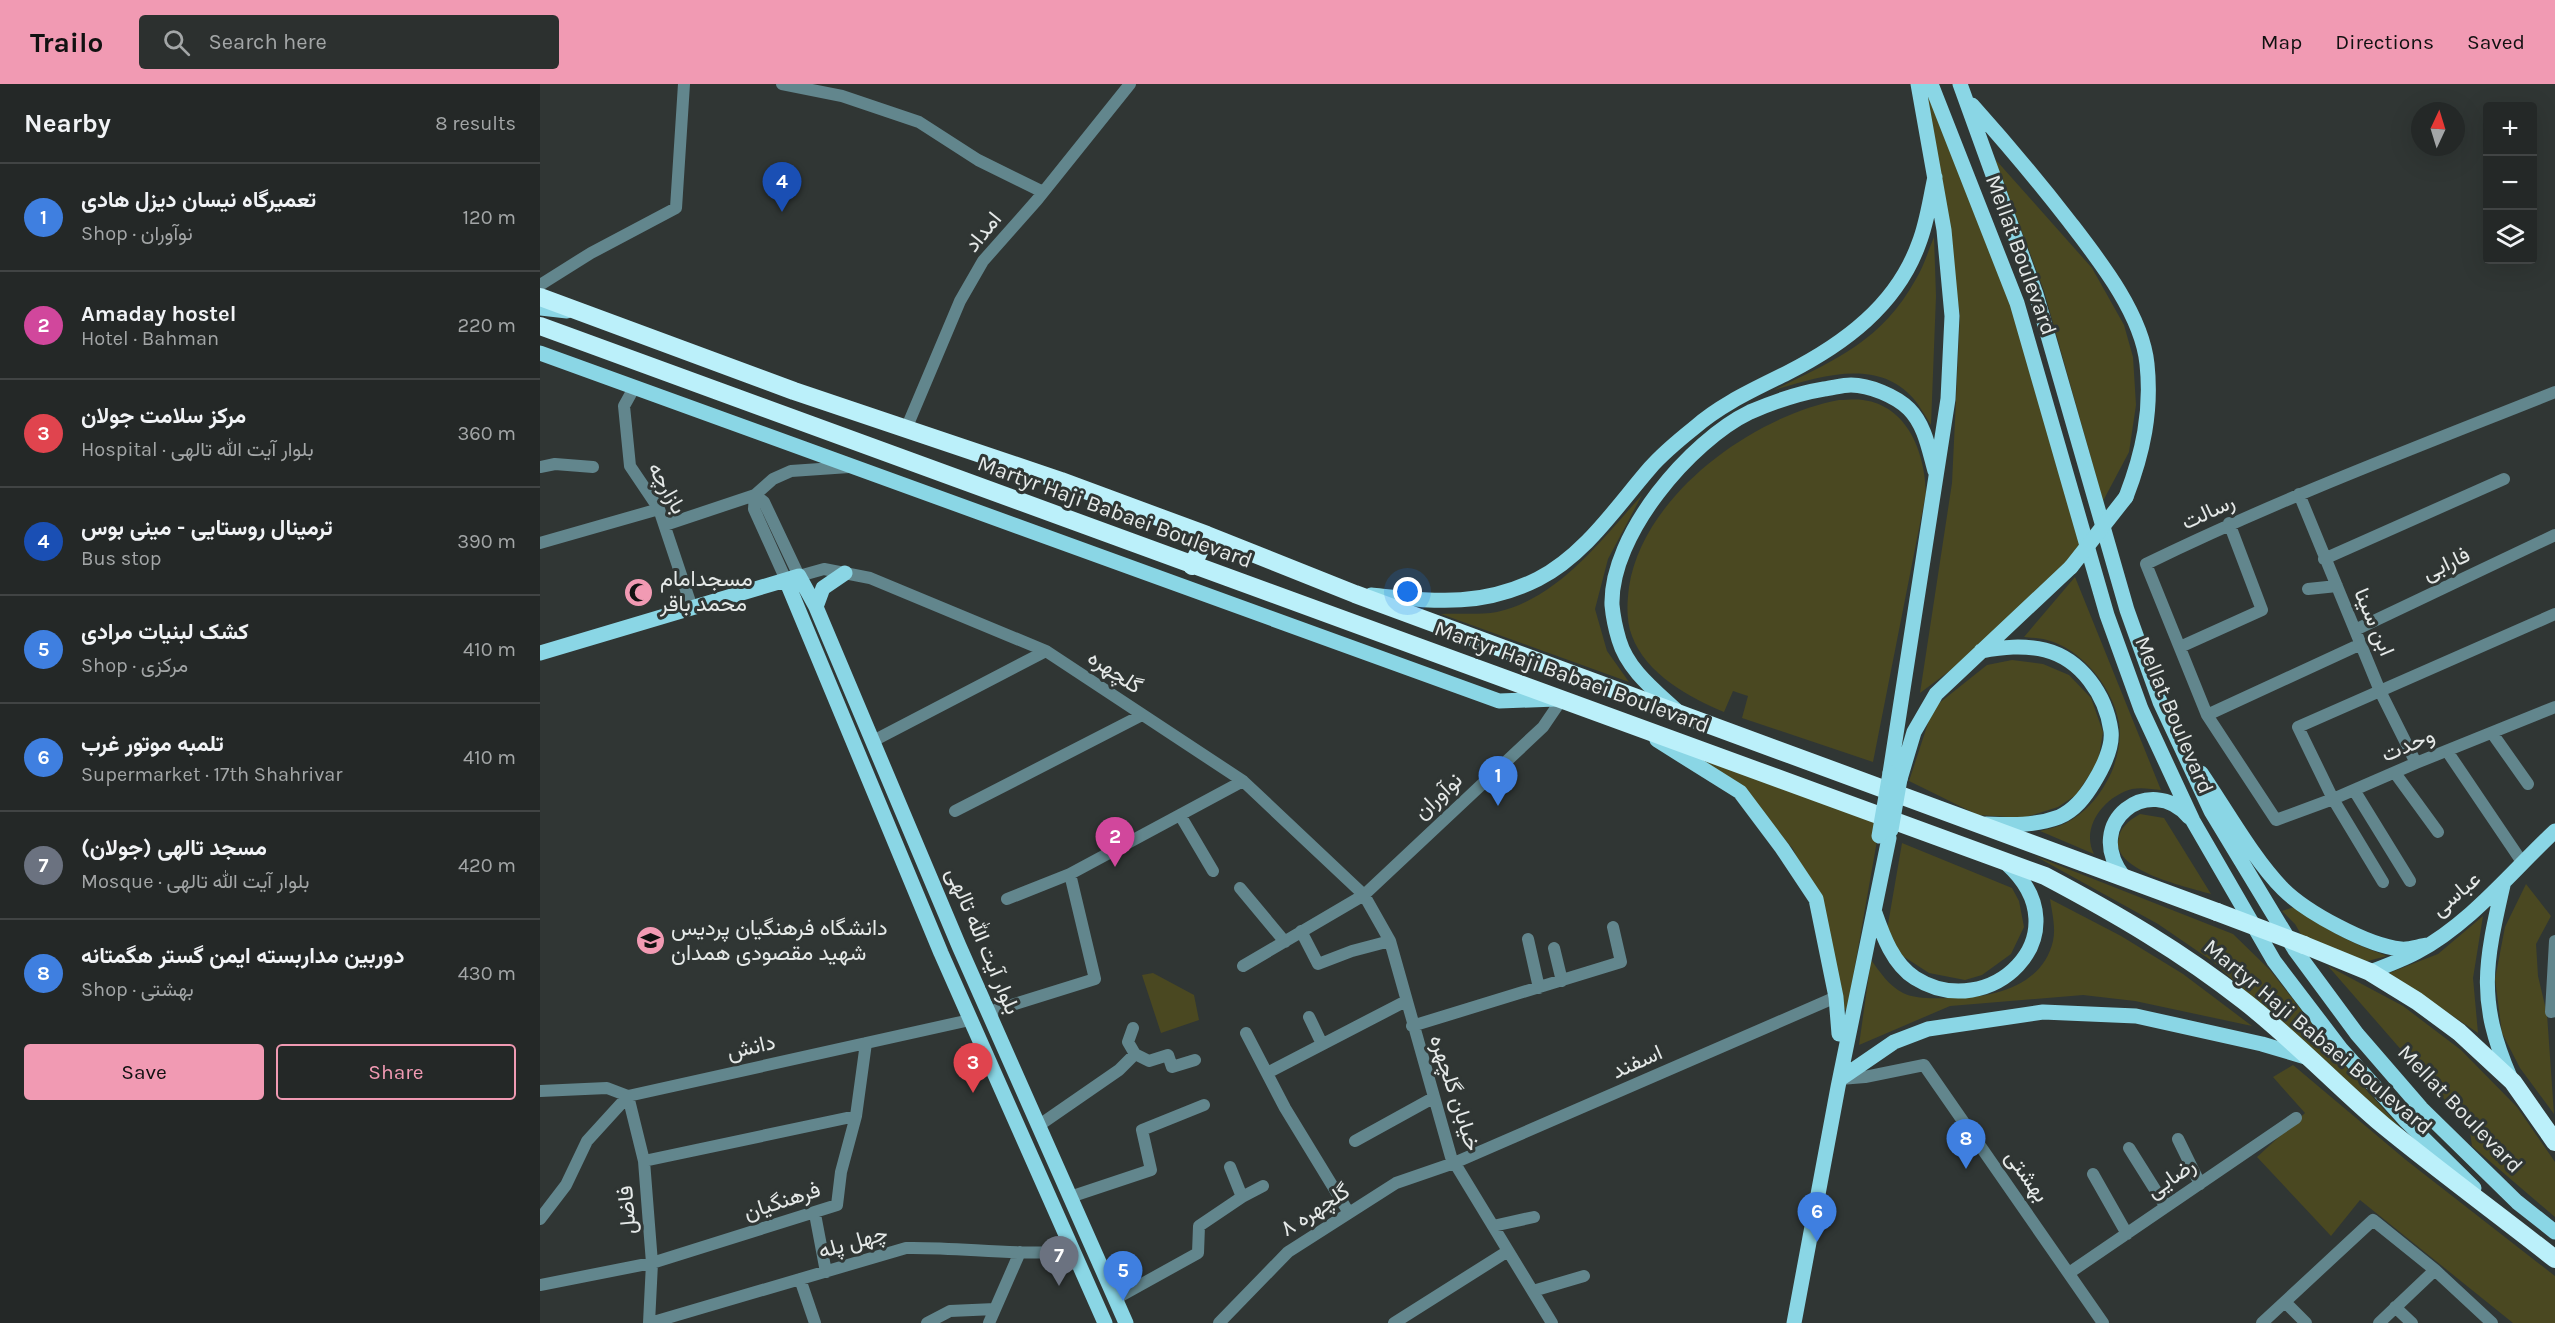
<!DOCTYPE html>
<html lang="en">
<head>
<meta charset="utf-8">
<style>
  :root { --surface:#242827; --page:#2c302f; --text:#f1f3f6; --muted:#a3a6a7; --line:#414444; --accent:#f19ab3 }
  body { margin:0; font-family:Karla,Vazirmatn,sans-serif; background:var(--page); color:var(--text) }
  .controls { position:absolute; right:18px; top:18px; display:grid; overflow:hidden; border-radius:6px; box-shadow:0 6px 24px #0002 }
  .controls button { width:54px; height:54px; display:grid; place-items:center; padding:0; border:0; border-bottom:2px solid var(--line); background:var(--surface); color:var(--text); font:30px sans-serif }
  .compass { position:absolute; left:1871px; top:18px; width:54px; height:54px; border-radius:50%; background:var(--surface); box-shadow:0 6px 24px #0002; rotate:4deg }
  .you { position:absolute; left:868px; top:508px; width:21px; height:21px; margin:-15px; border:4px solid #fff; border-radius:50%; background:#1a73e8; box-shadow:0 0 0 9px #1a73e833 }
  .badge { display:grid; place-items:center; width:39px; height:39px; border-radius:50%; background:var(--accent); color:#fff; font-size:20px; font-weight:700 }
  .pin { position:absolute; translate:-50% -50px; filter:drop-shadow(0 2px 3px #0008) }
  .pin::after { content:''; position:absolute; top:32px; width:21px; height:18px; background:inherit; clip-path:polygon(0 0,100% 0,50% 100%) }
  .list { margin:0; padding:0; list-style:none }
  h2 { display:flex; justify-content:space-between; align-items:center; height:78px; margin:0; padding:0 24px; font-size:26px }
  h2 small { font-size:20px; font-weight:400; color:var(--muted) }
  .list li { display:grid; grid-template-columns:39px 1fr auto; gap:18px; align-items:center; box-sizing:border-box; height:108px; padding:0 24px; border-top:2px solid var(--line) }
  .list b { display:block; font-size:22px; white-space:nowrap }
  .list p { margin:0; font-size:20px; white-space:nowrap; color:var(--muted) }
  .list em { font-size:20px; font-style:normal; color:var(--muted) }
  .actions { display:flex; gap:12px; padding:18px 24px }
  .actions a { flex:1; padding:14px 0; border:2px solid var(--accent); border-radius:6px; text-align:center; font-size:21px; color:var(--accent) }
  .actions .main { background:var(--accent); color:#111 }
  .icon { flex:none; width:33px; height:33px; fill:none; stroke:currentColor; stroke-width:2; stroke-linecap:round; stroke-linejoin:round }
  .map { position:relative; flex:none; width:2015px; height:1239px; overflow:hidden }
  header { display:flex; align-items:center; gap:36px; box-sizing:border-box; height:84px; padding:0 30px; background:var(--accent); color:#111 }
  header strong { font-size:28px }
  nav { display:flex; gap:33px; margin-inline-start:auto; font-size:21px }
  .search { width:420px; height:54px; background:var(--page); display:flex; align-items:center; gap:15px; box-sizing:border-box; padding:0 21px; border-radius:6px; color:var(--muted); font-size:22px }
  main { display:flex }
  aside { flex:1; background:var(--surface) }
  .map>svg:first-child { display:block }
  .green { fill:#4a4821 }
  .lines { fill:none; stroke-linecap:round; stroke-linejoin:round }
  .minor { stroke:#62868d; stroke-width:12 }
  .major { stroke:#8ad6e5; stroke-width:15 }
  .highway { stroke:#bbf0fa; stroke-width:18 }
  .major-bridge { stroke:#8ad6e5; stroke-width:15 }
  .highway-bridge { stroke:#bbf0fa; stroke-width:18 }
  .labels { text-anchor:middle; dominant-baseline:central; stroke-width:6; stroke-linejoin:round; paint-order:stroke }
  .street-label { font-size:22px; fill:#e5e9e8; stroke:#303634 }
  .poi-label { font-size:22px; fill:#e5e9e8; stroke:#303634; text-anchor:start }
</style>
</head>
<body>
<header>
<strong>Trailo</strong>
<div class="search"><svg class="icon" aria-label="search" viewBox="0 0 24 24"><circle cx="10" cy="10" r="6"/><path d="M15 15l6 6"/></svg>Search here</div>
<nav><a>Map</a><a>Directions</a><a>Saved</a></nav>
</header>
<main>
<aside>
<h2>Nearby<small>8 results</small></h2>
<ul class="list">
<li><span class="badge" style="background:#3f7fe0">1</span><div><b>تعمیرگاه نیسان دیزل هادی</b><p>Shop · نوآوران</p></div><em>120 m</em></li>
<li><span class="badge" style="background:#d1479c">2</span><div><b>Amaday hostel</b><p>Hotel · Bahman</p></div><em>220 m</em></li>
<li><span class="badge" style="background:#e0444e">3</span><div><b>مرکز سلامت جولان</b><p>Hospital · بلوار آیت الله تالهی</p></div><em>360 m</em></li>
<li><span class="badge" style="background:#1a4fb4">4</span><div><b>ترمینال روستایی - مینی بوس</b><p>Bus stop</p></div><em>390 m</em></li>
<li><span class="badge" style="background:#3f7fe0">5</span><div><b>کشک لبنیات مرادی</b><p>Shop · مرکزی</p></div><em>410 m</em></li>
<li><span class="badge" style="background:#3f7fe0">6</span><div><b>تلمبه موتور غرب</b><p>Supermarket · 17th Shahrivar</p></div><em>410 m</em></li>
<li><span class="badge" style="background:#6b7280">7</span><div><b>مسجد تالهی (جولان)</b><p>Mosque · بلوار آیت الله تالهی</p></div><em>420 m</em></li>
<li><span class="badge" style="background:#3f7fe0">8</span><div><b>دوربین مداربسته ایمن گستر هگمتانه</b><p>Shop · بهشتی</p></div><em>430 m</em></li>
</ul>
<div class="actions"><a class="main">Save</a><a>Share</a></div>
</aside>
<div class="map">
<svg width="2015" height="1239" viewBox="0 0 2015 1239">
  <rect width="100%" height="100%" fill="#303634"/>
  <path class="green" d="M1388 0 1475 221 1546 461 1439 565 1380 609 1412 399 1420 231 1387 23Z
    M1455 75 1552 184 1584 241 1593 273 1596 321 1589 368 1563 417 1504 207Z
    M1394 153 1396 212 1391 341C1385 332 1380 322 1373 314 1337 273 1278 293 1234 306 1295 276 1341 258 1376 195 1384 182 1388 167 1394 153Z
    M1299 316C1306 316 1315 315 1323 316 1368 322 1385 369 1386 409L1333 678 1202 634 1208 612 1193 607 1184 628C1150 614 1106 590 1092 552 1086 537 1087 519 1089 503 1103 411 1213 332 1299 316Z
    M1102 411 1068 475 1055 525 1067 567 1089 598 901 530C919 529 940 531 957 528 1019 514 1061 456 1102 411Z
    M1535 493 1621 706C1611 705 1602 703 1592 705 1565 712 1540 743 1554 770L1500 747C1508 745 1518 743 1526 739 1544 730 1558 714 1567 697 1576 682 1582 657 1579 639 1573 604 1542 565 1507 556 1499 554 1491 554 1484 553Z
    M1472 576 1503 580 1529 591 1551 614 1563 648 1558 678 1536 711 1518 723 1483 734 1438 731 1369 697 1393 624 1447 581Z
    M1073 635 1341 734 1307 927 1301 922V902L1280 823 1253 765 1214 719Z
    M1600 730 1624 734 1671 810C1648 803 1576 788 1578 758 1579 744 1588 737 1600 730Z
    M1362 759 1472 804 1479 817 1484 843 1471 870 1442 891 1425 896 1389 889 1355 867 1346 852Z
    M1495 772 1693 850 1730 886 1810 988 1889 1075 1672 877 1618 840Z
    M1986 800 2011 832 1996 860 1998 892 2007 930 2014 1030 1980 984 1962 949 1955 895 1965 843Z
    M1510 815 1581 852 1643 890 1712 942 1595 917 1543 911 1410 922 1319 961 1331 876C1340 888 1349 902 1363 909 1377 916 1398 914 1413 914 1452 914 1503 902 1513 857 1516 844 1512 828 1510 815Z
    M1754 823C1783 845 1813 860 1847 872L1824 878 1762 852 1755 840 1742 827Z
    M1943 832 1933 894 1938 949 1849 889 1898 870Z
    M1788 882 1863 922 1921 966 1977 1023 2015 1078V1133L1932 1062 1927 1027 1905 1016Z
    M613 889 654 911 659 936 621 949 602 891Z
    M1753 981 1866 1076 2015 1192V1239H1973L1820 1116 1791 1152 1717 1073 1765 1029 1733 993Z"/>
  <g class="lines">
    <path class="minor" d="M242 0 302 12 379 38 438 76 503 108
      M0 201 51 169 136 124 144 0
      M94 304 84 322 90 382 119 425 152 524
      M2015 308C1877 363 1739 415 1606 480L1667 631 1736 736 1793 715 1876 679 2015 623
      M366 345 420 217 443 177 497 116 590 0
      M0 383 15 380 53 383
      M1759 410 1840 607 1876 679
      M215 411 224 418 259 492 284 485 330 494 506 567 703 697 824 811 850 857 911 1073 1012 1239
      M215 411 214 425 246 496
      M125 441 215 411 233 395 251 387 309 383
      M0 459 119 425
      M1784 475 1964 395
      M1768 505 1797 502
      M1815 546 2015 451
      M1640 563 1722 526 1689 439
      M1667 631 1821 560
      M1952 649 1988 700
      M333 657 506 567
      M1907 667 1982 778
      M1855 689 1898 748
      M1814 706 1870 797
      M415 727 602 631
      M640 731 673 787
      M1843 798 1793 715 1758 643 2015 530
      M700 804 745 858
      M467 815 530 790 703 697
      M761 847 778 880 812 867 850 857
      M988 855 999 904
      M2015 857 2011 928 2015 927
      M1014 864 1022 897
      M703 882 824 811 1003 643 1022 615
      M449 928 555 895 530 790
      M769 933 782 960
      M872 942 1081 878 1073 843
      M706 949 745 1024 809 1129
      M595 970 609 977 628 971 632 983 655 976
      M727 989 866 917
      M1300 995 1325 993 1384 981 1563 1239
      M0 1007 67 1004 88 1012 430 936
      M88 1012 104 1077 112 1179 109 1239
      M498 1042 579 986 595 970 588 958 593 944
      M1638 1055 1660 1100
      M815 1057 893 1014
      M1589 1064 1626 1123
      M104 1077 316 1032
      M1553 1090 1587 1150
      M530 1113 611 1086 602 1046 664 1021
      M702 1113 723 1102
      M275 1130 286 1188
      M0 1135 26 1101 47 1057 88 1012
      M953 1142 994 1133
      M1529 1189 1756 1034
      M260 1195 275 1239
      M0 1201 112 1179 297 1121 301 1088 316 1032 326 959
      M993 1207 1044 1192
      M575 1215 658 1169 659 1142 702 1113 690 1083
      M1745 1218 1766 1239
      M1855 1223 1872 1239
      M110 1239 366 1164C422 1163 478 1172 534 1167
      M387 1239 410 1227 455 1225
      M449 1239 480 1168
      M679 1239 748 1168 856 1099 914 1079 1296 913
      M854 1239 968 1167
      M1722 1239 1833 1136 1895 1186 1952 1239
      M1839 1239 1895 1186"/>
    <path class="major" d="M1391 0 1477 219 1567 531 1601 625 1653 737 1734 877 1801 965 1866 1037 1934 1104
      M1420 0 1496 210 1587 526 1620 618 1671 727 1755 866 1817 950 1881 1024 1977 1118 2015 1148
      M1432 21C1466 59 1498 97 1529 137 1559 176 1602 230 1607 280 1612 327 1603 369 1586 413
      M0 224 27 227
      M0 269 959 617 1016 615
      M246 496 401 869 565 1239
      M831 511C893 517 940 524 998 495 1045 471 1077 422 1110 384 1123 369 1139 356 1154 344 1181 320 1215 305 1247 289 1304 260 1357 221 1379 159 1387 139 1390 115 1395 93
      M276 523 283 504 305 489
      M1441 567C1463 563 1483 561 1505 566 1541 575 1566 611 1571 647 1573 663 1562 685 1554 698 1545 713 1535 726 1519 733 1495 742 1471 741 1446 740
      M0 569 259 492 276 523 419 862 586 1239
      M1139 629C1117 608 1088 587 1079 556 1076 546 1073 532 1072 521 1070 451 1150 357 1210 328 1233 318 1260 309 1284 305 1293 304 1302 301 1311 301 1329 301 1356 312 1369 325 1385 341 1389 366 1395 387
      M1117 656 1200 708 1242 764 1276 815 1296 913 1299 950
      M1350 689 1408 315 1412 232 1404 146 1378 0
      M1661 689C1685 724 1714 776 1743 805 1766 828 1828 862 1861 865 1869 866 1879 862 1888 861
      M1360 695 1374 648 1396 610 1531 483
      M1583 792C1542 738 1610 688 1649 733
      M1963 801C1945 880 1937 916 1970 993
      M1335 829C1343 852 1353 880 1375 894 1449 941 1545 851 1467 780
      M1830 888C1846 882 1862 876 1877 868 1931 839 1971 788 2015 747
      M1300 995 1354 958 1388 945 1503 928 1596 932 1722 960 1769 974
      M1254 1239 1298 1003 1349 754"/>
    <path class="highway" d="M0 213 254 307 521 397 667 451 815 510 1677 828
      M0 242 1505 792C1575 829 1642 868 1704 917 1753 955 1796 1001 1843 1041 1899 1087 1958 1130 2015 1175
      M652 482 667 451
      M1764 861 1830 888 1877 917 1919 948 1973 998 2015 1058"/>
    <path class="major-bridge" d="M1531 483 1586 413
      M1351 746 1360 695
      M1339 752 1350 689"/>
    <path class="highway-bridge" d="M1677 828 1764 861"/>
  </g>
  <defs>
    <symbol id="mosque-disc" viewBox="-11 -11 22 22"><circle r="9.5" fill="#f19ab3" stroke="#303634"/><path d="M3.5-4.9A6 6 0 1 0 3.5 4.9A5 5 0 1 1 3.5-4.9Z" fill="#111"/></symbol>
    <symbol id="university-disc" viewBox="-11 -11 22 22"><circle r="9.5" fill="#f19ab3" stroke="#303634"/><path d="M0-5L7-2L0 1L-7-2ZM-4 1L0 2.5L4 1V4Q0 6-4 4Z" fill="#111"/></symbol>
  </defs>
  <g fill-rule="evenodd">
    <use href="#mosque-disc" x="82" y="492" width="33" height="33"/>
    <use href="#university-disc" x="94" y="840" width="33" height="33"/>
  </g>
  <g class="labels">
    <g class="street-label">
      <text transform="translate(443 148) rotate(-51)">امداد</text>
      <text transform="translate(1481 171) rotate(70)">Mellat Boulevard</text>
      <text transform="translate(127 404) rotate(61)">بازارچه</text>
      <text transform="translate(575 428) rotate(20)">Martyr Haji Babaei Boulevard</text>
      <text transform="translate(1668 428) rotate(-25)">رسالت</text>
      <text transform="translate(1906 480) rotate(-25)">فارابی</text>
      <text transform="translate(1834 538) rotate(67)">ابن سینا</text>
      <text transform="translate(575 588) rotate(34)">گلچهره</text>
      <text transform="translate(1032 593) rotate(20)">Martyr Haji Babaei Boulevard</text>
      <text transform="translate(1634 631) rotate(67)">Mellat Boulevard</text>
      <text transform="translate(1868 661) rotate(-23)">وحدت</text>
      <text transform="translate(898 712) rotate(-43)">نوآوران</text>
      <text transform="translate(1916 810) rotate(-40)">عباسی</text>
      <text transform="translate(443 857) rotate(67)">بلوار آیت الله تالهی</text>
      <text transform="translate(1778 953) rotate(40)">Martyr Haji Babaei Boulevard</text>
      <text transform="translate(211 963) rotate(-13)">دانش</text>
      <text transform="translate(1097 978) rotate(-24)">اسفند</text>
      <text transform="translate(915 1009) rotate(72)">خیابان گلچهره</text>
      <text transform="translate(1920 1025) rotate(46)">Mellat Boulevard</text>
      <text transform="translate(1487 1092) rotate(55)">بهشتی</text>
      <text transform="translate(1631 1094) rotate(-34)">رضایی</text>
      <text transform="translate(242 1117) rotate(-18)">فرهنگیان</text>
      <text transform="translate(87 1126) rotate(-95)">فاضل</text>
      <text transform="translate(775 1126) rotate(-33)">گلچهره ۸</text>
      <text transform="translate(313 1158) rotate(-16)">چهل پله</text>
    </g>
    <g class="poi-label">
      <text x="120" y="495">مسجدامام<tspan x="120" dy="25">محمد باقر</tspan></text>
      <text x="131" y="844">دانشگاه فرهنگیان پردیس<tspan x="131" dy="25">شهید مقصودی همدان</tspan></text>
    </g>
  </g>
</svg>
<div class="controls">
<button>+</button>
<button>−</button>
<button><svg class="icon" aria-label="layers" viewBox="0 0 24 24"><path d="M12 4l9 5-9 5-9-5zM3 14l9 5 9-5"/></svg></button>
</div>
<svg class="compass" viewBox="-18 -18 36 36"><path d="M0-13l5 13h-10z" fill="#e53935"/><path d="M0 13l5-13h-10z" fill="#a3a6a7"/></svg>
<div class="you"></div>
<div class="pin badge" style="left:958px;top:722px;background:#3f7fe0">1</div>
<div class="pin badge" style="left:575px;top:783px;background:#d1479c">2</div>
<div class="pin badge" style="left:433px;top:1009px;background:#e0444e">3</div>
<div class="pin badge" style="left:242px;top:128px;background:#1a4fb4">4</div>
<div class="pin badge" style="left:583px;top:1217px;background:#3f7fe0">5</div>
<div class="pin badge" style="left:1277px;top:1158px;background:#3f7fe0">6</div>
<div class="pin badge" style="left:519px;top:1202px;background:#6b7280">7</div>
<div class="pin badge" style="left:1426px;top:1085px;background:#3f7fe0">8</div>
</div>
</main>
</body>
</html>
